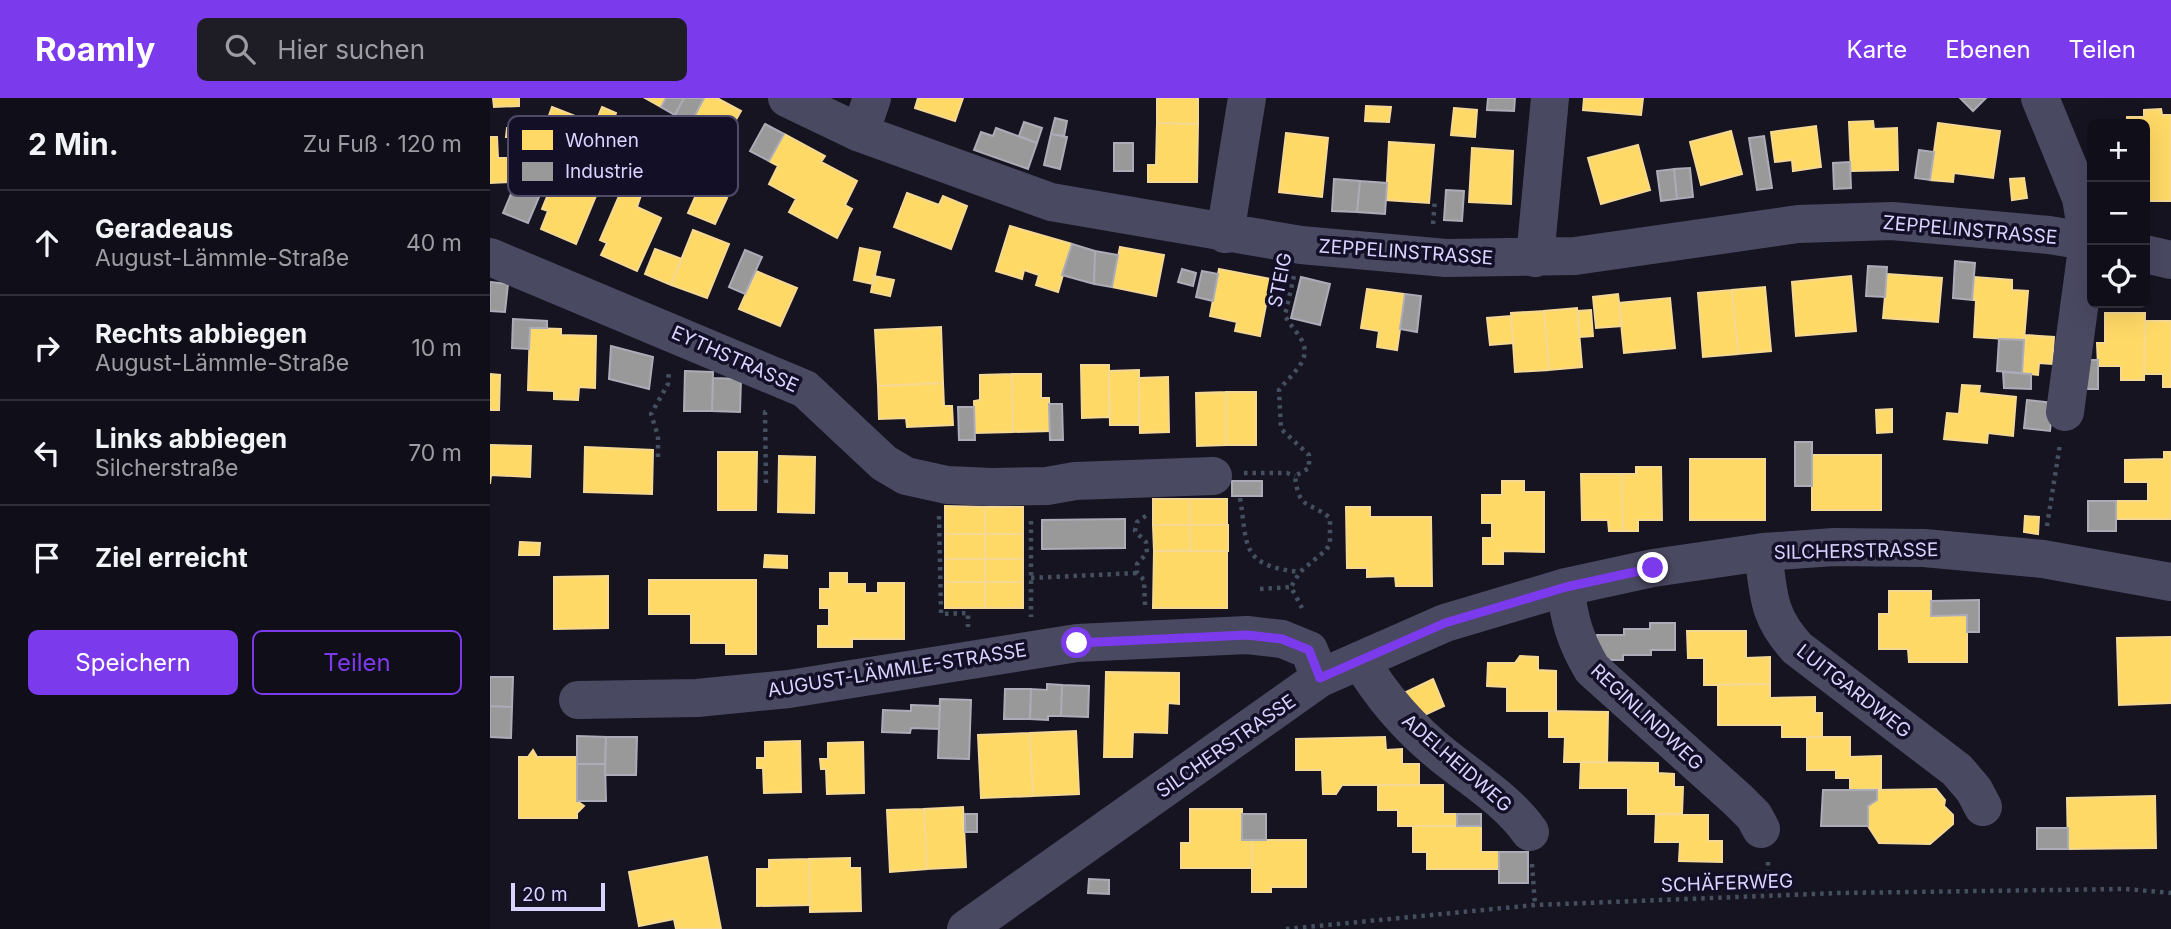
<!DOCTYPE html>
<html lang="de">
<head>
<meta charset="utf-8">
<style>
  :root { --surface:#100f19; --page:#1e1d26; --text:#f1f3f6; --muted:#9c9ca2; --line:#302f38; --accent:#7c3aed }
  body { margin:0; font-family:Inter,sans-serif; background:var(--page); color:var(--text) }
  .controls { position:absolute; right:21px; top:21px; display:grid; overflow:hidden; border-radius:10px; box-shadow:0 7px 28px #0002 }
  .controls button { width:63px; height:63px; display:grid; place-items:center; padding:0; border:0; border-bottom:2px solid var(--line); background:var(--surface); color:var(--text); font:35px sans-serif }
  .scale { position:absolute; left:21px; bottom:18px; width:94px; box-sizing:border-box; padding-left:7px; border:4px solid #d9d4ff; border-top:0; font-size:19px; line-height:24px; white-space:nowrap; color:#d9d4ff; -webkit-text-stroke:5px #130f26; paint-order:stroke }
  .stop { position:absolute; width:21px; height:21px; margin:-16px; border:5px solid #7c3aed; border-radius:50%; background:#fff }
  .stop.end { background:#7c3aed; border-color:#fff; box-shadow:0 2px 7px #0008 }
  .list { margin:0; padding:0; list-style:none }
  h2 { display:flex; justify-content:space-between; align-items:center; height:91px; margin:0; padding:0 28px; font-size:30px }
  h2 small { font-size:23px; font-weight:400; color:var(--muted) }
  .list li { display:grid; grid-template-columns:46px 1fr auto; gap:21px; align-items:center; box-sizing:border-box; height:105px; padding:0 28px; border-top:2px solid var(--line) }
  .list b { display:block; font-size:26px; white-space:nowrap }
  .list p { margin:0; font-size:23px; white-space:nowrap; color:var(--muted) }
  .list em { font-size:23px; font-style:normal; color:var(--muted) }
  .actions { display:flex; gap:14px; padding:21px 28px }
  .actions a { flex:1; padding:16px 0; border:2px solid var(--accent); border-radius:10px; text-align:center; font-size:24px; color:var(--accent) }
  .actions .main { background:var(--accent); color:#fff }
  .icon { flex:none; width:38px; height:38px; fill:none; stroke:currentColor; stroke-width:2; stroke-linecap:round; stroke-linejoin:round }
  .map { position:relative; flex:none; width:1681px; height:831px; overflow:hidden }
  header { display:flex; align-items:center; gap:42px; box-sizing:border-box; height:98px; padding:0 35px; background:var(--accent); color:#fff }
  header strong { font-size:33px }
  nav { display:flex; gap:38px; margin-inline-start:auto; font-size:24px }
  .search { width:490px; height:63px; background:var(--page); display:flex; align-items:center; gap:18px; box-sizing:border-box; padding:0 24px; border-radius:10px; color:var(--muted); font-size:26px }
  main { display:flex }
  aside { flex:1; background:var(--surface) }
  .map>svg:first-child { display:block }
  .homes { fill:#ffd966; stroke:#f4d894; stroke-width:2 }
  .industry { fill:#999; stroke:#acabb8; stroke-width:2 }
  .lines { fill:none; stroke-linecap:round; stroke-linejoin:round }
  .path { stroke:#44505f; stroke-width:4.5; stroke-dasharray:3.5 5; stroke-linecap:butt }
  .minor { stroke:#4a4962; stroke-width:38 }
  .route { stroke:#7c3aed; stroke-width:9 }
  .labels { text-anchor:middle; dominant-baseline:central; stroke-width:7; stroke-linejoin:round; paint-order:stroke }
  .street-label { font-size:19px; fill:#d9d4ff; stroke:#130f26 }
  .key { fill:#130f26; stroke:#4e4a67; stroke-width:2 }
  .key-label { font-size:19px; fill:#d9d4ff }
</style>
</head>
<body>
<header>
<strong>Roamly</strong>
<div class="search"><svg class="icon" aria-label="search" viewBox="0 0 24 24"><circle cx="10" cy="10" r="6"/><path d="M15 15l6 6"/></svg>Hier suchen</div>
<nav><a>Karte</a><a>Ebenen</a><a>Teilen</a></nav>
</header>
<main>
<aside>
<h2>2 Min.<small>Zu Fuß · 120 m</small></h2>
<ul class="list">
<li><svg class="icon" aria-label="ahead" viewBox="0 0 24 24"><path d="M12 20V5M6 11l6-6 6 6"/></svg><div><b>Geradeaus</b><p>August-Lämmle-Straße</p></div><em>40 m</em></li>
<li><svg class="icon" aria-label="right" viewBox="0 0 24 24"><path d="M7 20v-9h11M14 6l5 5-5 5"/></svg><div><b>Rechts abbiegen</b><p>August-Lämmle-Straße</p></div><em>10 m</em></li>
<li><svg class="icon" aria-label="left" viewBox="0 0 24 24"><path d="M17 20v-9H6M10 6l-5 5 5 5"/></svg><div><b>Links abbiegen</b><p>Silcherstraße</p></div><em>70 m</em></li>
<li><svg class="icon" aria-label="arrive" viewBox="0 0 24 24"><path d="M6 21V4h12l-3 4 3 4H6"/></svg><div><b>Ziel erreicht</b></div></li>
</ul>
<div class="actions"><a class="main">Speichern</a><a>Teilen</a></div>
</aside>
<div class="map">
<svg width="1681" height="831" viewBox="0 0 1681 831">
  <rect width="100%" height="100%" fill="#161421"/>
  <path class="homes" d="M3 0H29V8L4 9Z
    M155 0H176L171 9Z
    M214 0H227L251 13 231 48 198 30Z
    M428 0H473L465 23 425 10Z
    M667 0H708V26L667 25Z
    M1094 0H1153L1151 17 1093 12Z
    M876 8 901 9 899 24 875 23Z
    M62 9 93 21 86 38 56 26Z
    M112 9 126 15 112 50 98 44Z
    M964 10 987 12 985 39 961 37Z
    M1671 11 1672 17H1681V103H1658V94L1655 95V26H1637V19H1654V12Z
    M1383 23 1384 31 1407 30 1408 72 1361 73 1359 24Z
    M667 25 708 26 707 84H658V67H666Z
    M1448 25 1510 33 1503 80 1464 75 1463 84 1440 82Z
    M1326 28 1331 69 1303 73 1302 62 1285 64 1281 34Z
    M17 30H28V39H16Z
    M1241 33 1252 76 1211 87 1200 44Z
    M796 35 838 40 832 99 789 94Z
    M294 36 335 58 331 64 367 83 355 107 362 111 347 140 299 114 306 101 279 86 288 68 279 63Z
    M0 39H7L8 60H20L21 84 0 85Z
    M899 44 944 47 939 105 896 102Z
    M1148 47 1160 92 1111 106 1098 60Z
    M982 50 1023 53 1021 106 979 104Z
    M137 60 163 71 150 100 132 91 130 96 123 92Z
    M74 78 108 93 86 146 51 131 58 113 52 111 59 94 66 98Z
    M1534 80 1537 100 1522 102 1520 81Z
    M210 88 237 100 225 126 198 115Z
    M132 91 150 100 147 109 171 120 147 173 111 157 117 145 110 142Z
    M417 95 449 107 453 98 477 108 461 151 404 129Z
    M520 128 582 146 568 194 546 187 549 177 534 172 532 181 506 173Z
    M203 132 239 146 217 200 181 187Z
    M630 149 674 157 666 198 622 189Z
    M370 150 390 154 383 186 364 182Z
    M165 151 192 161 181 187 155 176Z
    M729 171 781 181 770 238 745 233 747 224 720 218Z
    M266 173 307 190 290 228 249 211Z
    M1397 176 1452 180 1448 224 1393 220Z
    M384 178 404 182 400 198 381 194Z
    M1361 178 1366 233 1306 238 1302 184Z
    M1484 179 1522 182V192L1538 193 1534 242 1484 239 1486 202H1482Z
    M1275 189 1281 253 1248 256 1242 192Z
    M877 191 915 196 907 252 887 249 889 233 871 230Z
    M1242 192 1248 256 1213 259 1208 195Z
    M1128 196 1132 228 1106 230 1103 199Z
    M1180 200 1185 250 1134 255 1129 205Z
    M1087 210 1092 269 1059 272 1054 213Z
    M1101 212 1103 238 1090 239 1088 213Z
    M1054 213 1059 272 1025 274 1021 215Z
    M1615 215H1655L1654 282H1631V268H1608L1607 245H1615Z
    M1021 218 1023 245 1000 247 997 220Z
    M1655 223H1681V289H1673V276H1654Z
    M451 229 453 285 388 288 385 232Z
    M40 230 71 231V237L106 238 105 290 89 289 88 302 64 301V293L38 292Z
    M1535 237 1564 239 1562 266 1549 265 1548 277 1532 275Z
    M591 267H619V319L592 320Z
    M649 272V327H620L619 273Z
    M0 276 10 277 9 312H0Z
    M522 276 523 334 485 335 484 303 490 302V277Z
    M522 276H551V300H559L560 333 523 334Z
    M678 279 679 334 650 335 649 280Z
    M453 285 454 308H462L463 327 417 329 416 320 389 321 388 288Z
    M1472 287 1490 288 1489 295 1526 299 1523 338 1498 335 1497 345 1454 341 1457 315 1469 316Z
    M736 294H766V347H736Z
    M736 294V347L707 348 706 295Z
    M1402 311V334L1387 335 1386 312Z
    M0 347 41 348 40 379 1 377 0 386Z
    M95 349 163 352 162 396 94 394Z
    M228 354H267L266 412H228Z
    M1674 354H1681V421H1626V403H1658V384H1635V362L1674 361Z
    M1322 357H1391V412H1322Z
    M289 358 325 359 324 415 288 414Z
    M1200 361H1275V422H1200Z
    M1146 369H1171L1172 422H1148V433H1133L1132 376H1146Z
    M1091 376H1132L1133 433H1119L1118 422H1092Z
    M1012 383H1034V394H1054V454L1013 453V466H993V440H1002V425H992V397H1012Z
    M663 401H700V427H663Z
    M700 401H737V427H700Z
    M455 408 495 409V436H455Z
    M495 409H533V436H495Z
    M856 409H880V419H941L942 488H906L905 478 877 479V470H857Z
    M1535 418 1549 419 1548 436 1534 434Z
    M663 427H700L701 452 664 453Z
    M700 427H738V453H701Z
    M455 436H495V461H455Z
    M495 436H533V461H495Z
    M30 444 50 445 49 457H29Z
    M664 453H737V510H663Z
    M275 457 297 458V470L274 469Z
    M455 461H495V484H455Z
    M495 461H533V484H495Z
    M340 475H357V486H375V495H388V485H414V541H362V549H328V528H339V510H330V491H340Z
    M118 478V530L64 531V479Z
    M159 482H266V556H236V545H201V516H159Z
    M455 484H495V510H455Z
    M495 484H533V510H495Z
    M1399 493H1441V518L1477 517V564H1419L1418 551H1389V516H1399Z
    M1197 533H1256V560L1280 559V586L1214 587V560H1198Z
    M1681 539V605L1629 607 1627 540Z
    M1030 558 1048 559V572L1066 573V613H1017V589L997 588 998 565H1025Z
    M616 574 689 575V606L678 605 677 635 643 634 642 659H614Z
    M943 581 954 608 926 621 914 595Z
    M1280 586V600L1325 599V615H1332V639H1292V627H1228V587Z
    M1059 613 1118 614 1117 664H1074L1075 639H1059Z
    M586 633 589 696 543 698 540 635Z
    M540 635 543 698 491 700 488 637Z
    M895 639 896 652 912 651V666H929V687H852L846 696H833L832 672H806V641Z
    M1317 639H1360V659L1391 658V691L1360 692V680H1346V672H1317Z
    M310 643 311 694 274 695 273 670H267V660H275V644Z
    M373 644 374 695 337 696 336 671H331L330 661H338V645Z
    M43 652 47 659H87V703L94 708 87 715V720H29V659H38Z
    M1091 664 1168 665V675L1184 676V689H1193L1192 716H1138V690H1090Z
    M888 687H953V716H967V728H908V712H888Z
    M1446 691 1455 702 1454 708 1463 717V726L1440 746 1389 745 1378 728V708L1387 702V692Z
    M1665 698 1666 750 1578 751 1577 700Z
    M473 709 476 769 437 771 434 711Z
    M434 711 437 771 400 774 397 712Z
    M700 711H752V742H762V770H691V745H700Z
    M1166 716 1218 717V743H1232V764L1189 763 1190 744H1165Z
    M923 728H991V754H1009V771H937V754H923Z
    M762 742H816V789H781V794H762Z
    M217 759 231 831H186L184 821 149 828 139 774Z
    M360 760V770H370L371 813 320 814 319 761Z
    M319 761 320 807 267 808V771H279V762Z"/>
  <path class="industry" d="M176 0H194L185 17 171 9Z
    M194 0H214L201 25 185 17Z
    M998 0H1025L1024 13 997 12Z
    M1470 0H1496L1483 13Z
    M565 20 577 23 574 38 561 36Z
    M534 24 552 30 547 45 529 38Z
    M275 26 294 36 279 63 260 53Z
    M506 30 547 45 538 71 484 52 491 34 503 38Z
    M561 36 577 39 570 71 554 67Z
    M1274 38 1282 90 1267 92 1259 40Z
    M624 45H643V73H624Z
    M1429 52 1444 54 1440 82 1425 80Z
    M1360 64 1361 90 1344 91 1343 65Z
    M1200 70 1203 99 1187 101 1184 71Z
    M1184 71 1187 101 1171 103 1167 73Z
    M844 81 870 83 867 114 842 113Z
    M870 83 897 85 895 116 867 114Z
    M24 89 49 99 38 125 13 115Z
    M956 92 974 93 972 123 954 122Z
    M582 146 605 153 604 186 572 177Z
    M255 152 272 159 255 196 239 189Z
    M605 153 628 157 622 189 604 186Z
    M1465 163 1485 165 1482 202 1463 200Z
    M1378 168 1397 169 1395 199 1376 198Z
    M692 171 706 175 703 188 688 184Z
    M712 173 728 176 723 203 706 199Z
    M811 179 840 186 830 227 801 220Z
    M0 184 18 186 15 214 0 213Z
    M915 196 931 198 927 234 910 231Z
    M23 221 57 223V230H40L39 251 22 250Z
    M1509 241 1534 242 1532 275 1507 273Z
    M121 248 163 259 159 291 119 281Z
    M1596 262H1608V291H1597Z
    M195 273 223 274 222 313H194Z
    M1513 274 1541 276V291L1514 290Z
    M223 280 251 281 250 314 222 313Z
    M1537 302 1563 305 1560 333 1534 330Z
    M559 306H572L573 342H560Z
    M468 309H484L485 342H469Z
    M1305 344H1322V388H1305Z
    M742 383H772V398H742Z
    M1598 403H1626V433H1598Z
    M635 421V450L552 451V422Z
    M1489 502V534H1477V517L1441 518V503Z
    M1160 525H1185V552H1161V557H1133V562H1107V537H1134V531H1160Z
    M0 579H23L22 609 0 608Z
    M557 586 572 587 571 618H558V622L540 621 541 591 557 592Z
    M572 587 599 588 598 619 571 618Z
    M515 591H541L540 621H514Z
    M450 601 481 602 479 661 448 660Z
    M421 607 450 608 449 631 421 630 420 635 392 634 393 612 421 613Z
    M0 608 22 609 21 640 0 639Z
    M87 638 116 639 115 666H87Z
    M116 639H147L146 677H115Z
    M87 666H115L116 703H87Z
    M1333 692H1387V702L1378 708V728H1331Z
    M475 716H487V734H475Z
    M752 716H776V742H752Z
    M967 716H991V728H967Z
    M1547 730H1578V751H1547Z
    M1009 754H1038V785H1009Z
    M599 781 619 782V796L598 795Z"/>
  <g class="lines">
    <path class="path" d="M943 126 945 101
      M804 178 795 217C799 227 809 235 813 245 821 264 799 278 789 292L791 331 819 357V370L805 378C809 413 818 402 840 420V446L836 452 810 474 801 489 812 510
      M168 359V338L161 316 178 286 179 272
      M754 375H797L805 378
      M276 385 275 314H279
      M750 400C758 447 749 467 809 474
      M449 418 451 516 478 515V529
      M541 423V519
      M1557 428 1570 346
      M541 480 647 475
      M770 491 801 489
      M655 507 654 482 647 475V466L657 455 656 444 645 433 647 424 657 417
      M1278 764V798
      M1042 766 1045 807
      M796 831 1045 807 1349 795 1635 791 1681 795"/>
    <path class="minor" d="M297 0 370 35 561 104 811 147 956 160 1085 158 1308 126 1402 123 1559 137 1602 144
      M1550 0 1591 100 1598 143 1575 314
      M370 35 382 0
      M735 136 757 0
      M1655 156 1681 162
      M0 159 315 291 394 365 416 378 457 387 502 389 557 388 585 383 723 378
      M1045 160 1060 0
      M1273 454C1279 497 1277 517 1307 550L1467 672 1484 692 1493 709
      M1076 489C1078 520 1086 544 1102 571L1248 702 1264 718 1271 731
      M870 562C892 599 921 632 955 659 984 682 1019 704 1040 734
      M88 602 207 600 299 591 587 545 757 537 792 541 819 552 830 580
      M476 831 830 580 955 525 1076 489 1163 470 1273 454 1344 449 1434 450 1553 461 1681 484"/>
  </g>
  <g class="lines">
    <path class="route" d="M587 545 757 537 792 541 819 552 830 580 955 525 1076 489 1163 470"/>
  </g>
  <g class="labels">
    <g class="street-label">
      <text transform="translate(1480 132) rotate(5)">ZEPPELINSTRASSE</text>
      <text transform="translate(916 154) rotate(4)">ZEPPELINSTRASSE</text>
      <text transform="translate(790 182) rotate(-79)">STEIG</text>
      <text transform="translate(245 261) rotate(24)">EYTHSTRASSE</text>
      <text transform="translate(1366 453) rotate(-1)">SILCHERSTRASSE</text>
      <text transform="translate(407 572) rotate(-9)">AUGUST-LÄMMLE-STRASSE</text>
      <text transform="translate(1364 593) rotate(38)">LUITGARDWEG</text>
      <text transform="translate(1157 619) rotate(43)">REGINLINDWEG</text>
      <text transform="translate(736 648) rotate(-35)">SILCHERSTRASSE</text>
      <text transform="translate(967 665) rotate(41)">ADELHEIDWEG</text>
      <text transform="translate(1237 785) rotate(-2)">SCHÄFERWEG</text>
    </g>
  </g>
  <rect x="18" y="18" width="230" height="80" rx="10" class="key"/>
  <rect x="32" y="32" width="31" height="20" fill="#ffd966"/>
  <rect x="32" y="64" width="31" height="19" fill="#999"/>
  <g class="key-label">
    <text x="75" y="49">Wohnen</text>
    <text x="75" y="80">Industrie</text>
  </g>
</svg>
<div class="controls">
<button>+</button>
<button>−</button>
<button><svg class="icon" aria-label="locate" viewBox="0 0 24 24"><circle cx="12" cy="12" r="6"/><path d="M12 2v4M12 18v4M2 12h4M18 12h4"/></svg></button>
</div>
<div class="scale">20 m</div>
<div class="stop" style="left:587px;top:545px"></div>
<div class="stop end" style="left:1163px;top:470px"></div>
</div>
</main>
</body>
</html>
